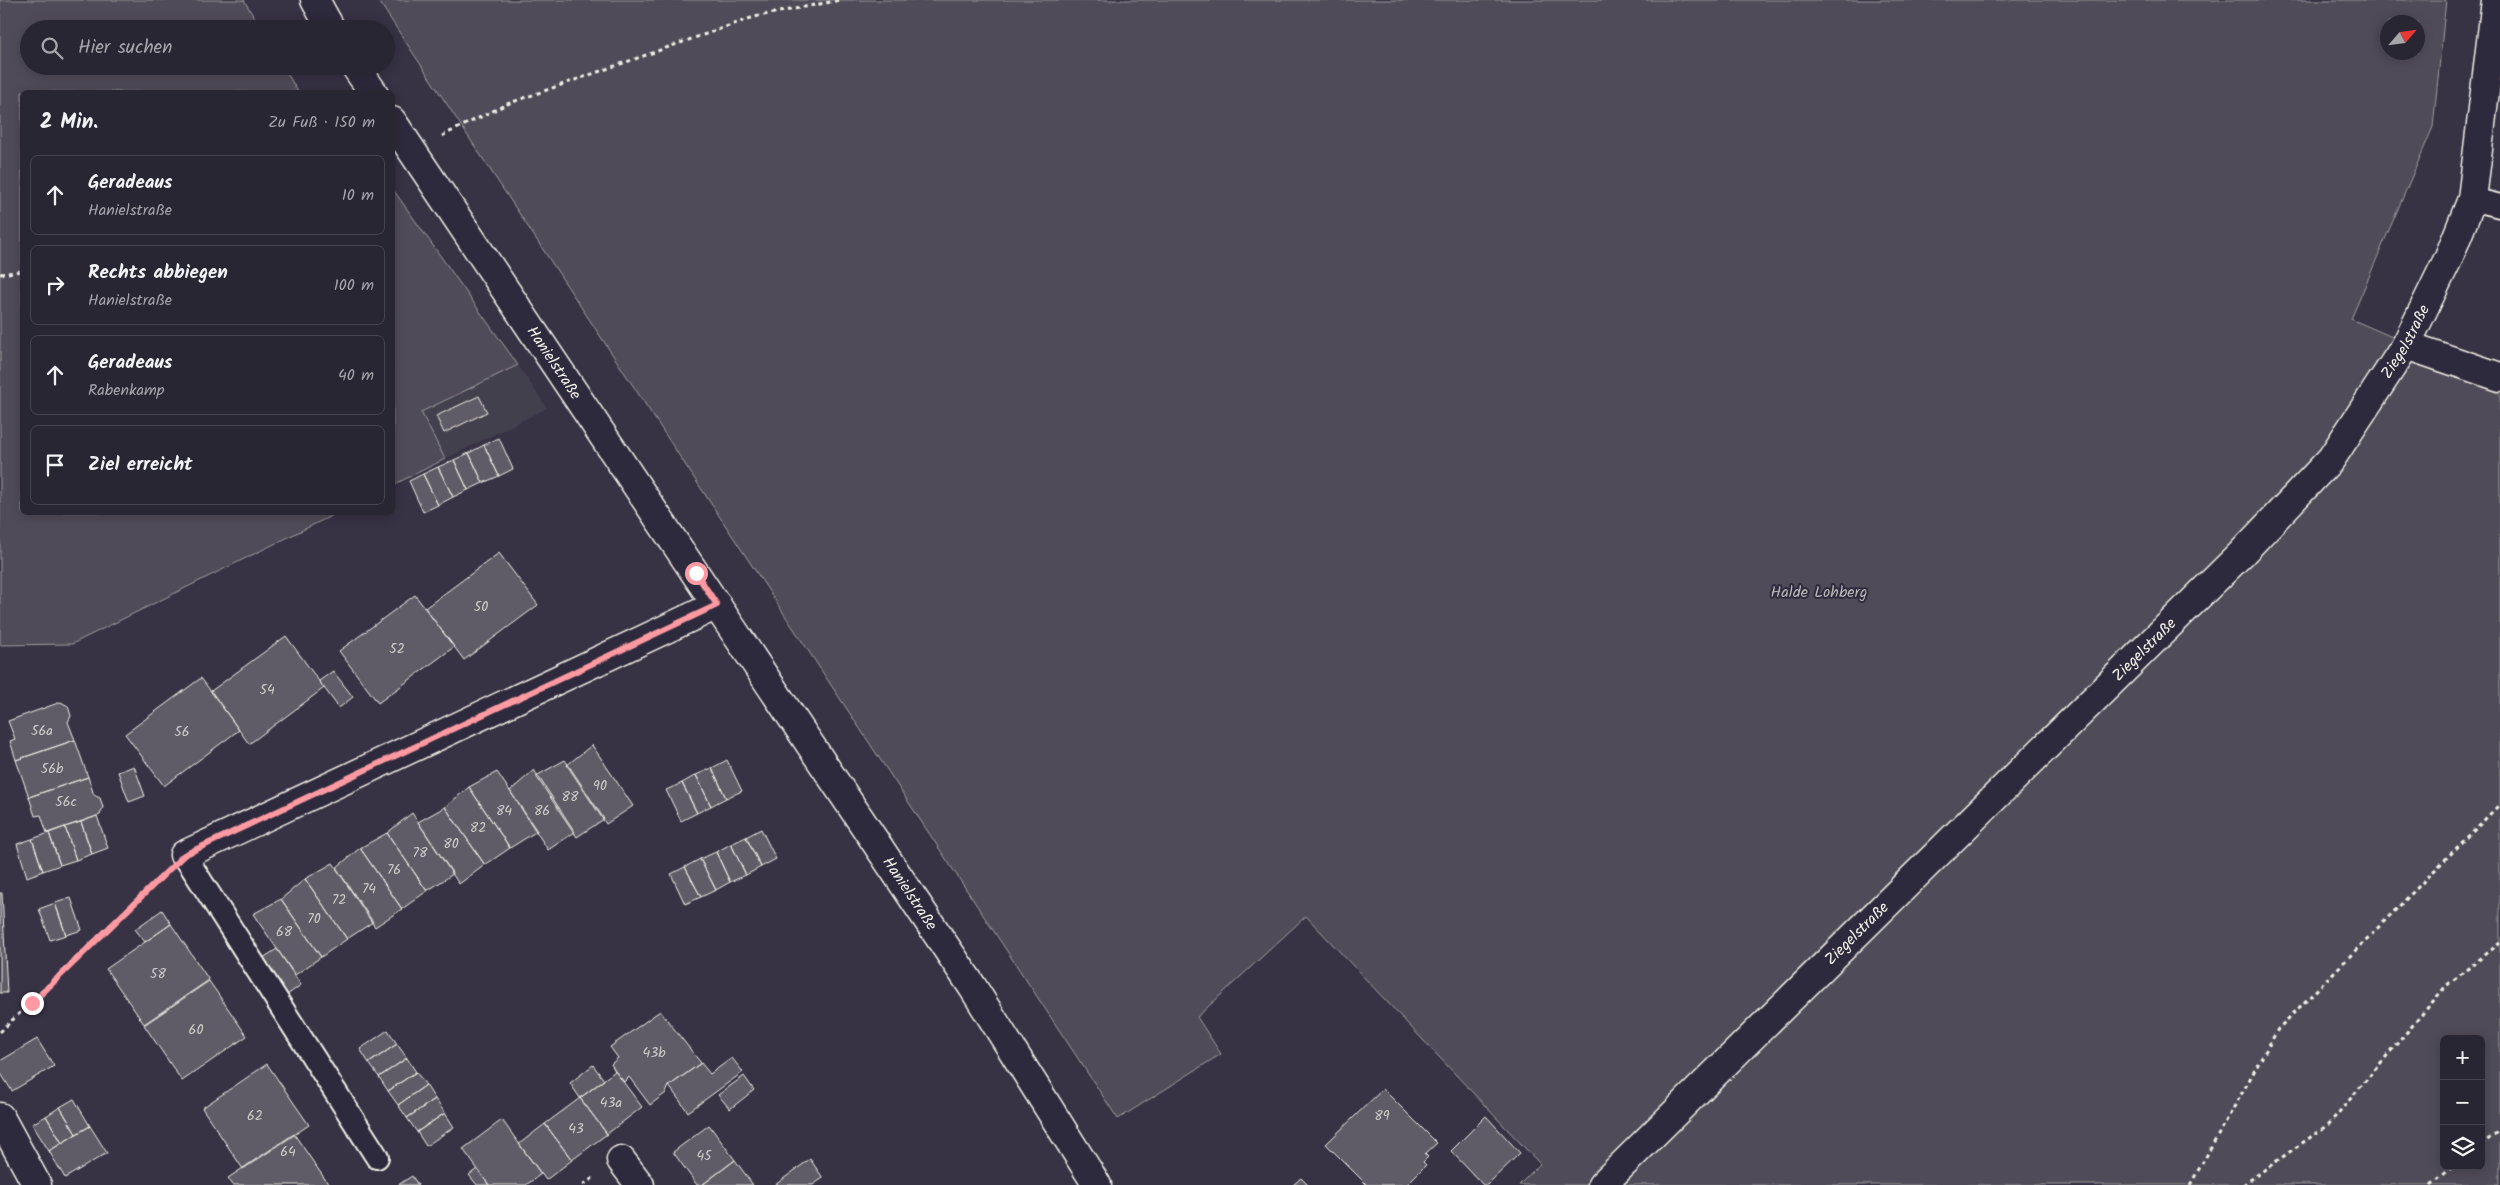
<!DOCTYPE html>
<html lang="de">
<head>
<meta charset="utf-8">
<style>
  :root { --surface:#292633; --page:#35323f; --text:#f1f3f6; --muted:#a5a5ac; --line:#45434e }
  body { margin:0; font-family:Kalam,sans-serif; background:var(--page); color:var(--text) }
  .controls { position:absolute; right:15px; bottom:15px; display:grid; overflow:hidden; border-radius:8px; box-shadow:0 2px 12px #0003 }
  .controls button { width:45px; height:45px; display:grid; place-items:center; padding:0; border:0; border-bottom:1px solid var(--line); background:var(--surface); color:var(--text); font:25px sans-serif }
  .compass { position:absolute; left:2380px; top:15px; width:45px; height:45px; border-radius:50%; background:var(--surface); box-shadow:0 2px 12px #0003; rotate:62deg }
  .stop { position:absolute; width:15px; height:15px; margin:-11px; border:4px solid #ff9aa2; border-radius:50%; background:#fff }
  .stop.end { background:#ff9aa2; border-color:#fff; box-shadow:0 1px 5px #0008 }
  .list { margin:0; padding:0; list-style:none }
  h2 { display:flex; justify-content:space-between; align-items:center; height:65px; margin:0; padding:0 20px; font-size:21px }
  h2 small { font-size:16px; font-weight:400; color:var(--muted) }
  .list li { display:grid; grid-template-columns:32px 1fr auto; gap:15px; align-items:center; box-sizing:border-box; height:80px; margin:0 10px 10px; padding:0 10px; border:1px solid var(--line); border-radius:8px }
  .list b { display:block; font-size:19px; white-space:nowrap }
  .list p { margin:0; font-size:16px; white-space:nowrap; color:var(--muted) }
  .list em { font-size:16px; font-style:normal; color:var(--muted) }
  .icon { flex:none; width:28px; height:28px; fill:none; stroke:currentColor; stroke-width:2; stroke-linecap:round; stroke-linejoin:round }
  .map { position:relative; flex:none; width:2500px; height:1185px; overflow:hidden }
  .search { position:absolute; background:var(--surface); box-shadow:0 2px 12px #0003; left:20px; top:20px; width:375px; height:55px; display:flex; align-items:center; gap:12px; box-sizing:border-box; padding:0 18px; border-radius:28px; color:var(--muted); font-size:19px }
  .panel { position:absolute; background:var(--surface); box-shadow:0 2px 12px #0003; left:20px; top:90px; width:375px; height:425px; border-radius:8px }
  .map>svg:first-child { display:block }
  .built { fill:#433f4e }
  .green { fill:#504b59; stroke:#a29ea0; fill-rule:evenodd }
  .building { fill:#5f5c67; stroke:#f4f1e8 }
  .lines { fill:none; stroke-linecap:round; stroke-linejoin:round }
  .lane-casing { stroke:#f4f1e8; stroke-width:26 }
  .street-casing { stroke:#f4f1e8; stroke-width:31 }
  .secondary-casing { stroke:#f4f1e8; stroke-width:31 }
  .path { stroke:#f4f1e8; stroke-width:3; stroke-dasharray:4 4; stroke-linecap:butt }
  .lane { stroke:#2f2a3d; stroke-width:22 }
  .street { stroke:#2f2a3d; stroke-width:28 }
  .secondary { stroke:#2f2a3d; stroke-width:28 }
  .route { stroke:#ff9aa2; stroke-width:6 }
  .labels { text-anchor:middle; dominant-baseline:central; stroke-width:4; stroke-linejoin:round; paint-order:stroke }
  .number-label { font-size:14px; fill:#cfccc8 }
  .street-label { font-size:16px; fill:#f4f1e8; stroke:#2f2a3d }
  .park-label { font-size:16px; fill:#bbb7b6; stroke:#2f2a3d }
</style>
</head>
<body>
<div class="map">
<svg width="2500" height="1185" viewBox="0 0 2500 1185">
  <rect width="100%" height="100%" fill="#373244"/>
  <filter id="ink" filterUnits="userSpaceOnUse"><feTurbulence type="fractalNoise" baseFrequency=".02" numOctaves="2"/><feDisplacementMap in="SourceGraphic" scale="10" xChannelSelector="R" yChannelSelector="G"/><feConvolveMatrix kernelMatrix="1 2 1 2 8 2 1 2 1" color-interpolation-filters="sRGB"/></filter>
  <g filter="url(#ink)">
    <path class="built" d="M518 365 547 408 445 459 421 412Z"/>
    <path class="green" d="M0 0H244L261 29H29V66H283L298 92H22V512L337 513 72 644 0 645Z
      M378 0H2446L2433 127 2351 319 2500 384V1185H1519L1540 1164 1306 916 1197 1017 1221 1054 1118 1119ZM2388 22H2418V52H2388ZM2444 1039H2481V1166H2444Z
      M392 188 518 365 421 412 445 459 393 485Z"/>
    <path class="building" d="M479 396 487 412 444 433 436 416Z
      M499 438 513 469 499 476 484 445Z
      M484 445 499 476 483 483 469 453Z
      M469 453 483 483 468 490 454 460Z
      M454 460 468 490 453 497 438 467Z
      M438 467 453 497 438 505 423 474Z
      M423 474 438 505 423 512 409 481Z
      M499 553 538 605 464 660 425 608Z
      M415 595 454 647 378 703 339 651Z
      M286 636 324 688 249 744 211 691Z
      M333 671 353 697 339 708 319 681Z
      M201 678 239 730 164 786 125 734Z
      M61 702 68 706 71 716 68 722 75 740 16 760 10 741 15 739 8 721Z
      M75 740 88 777 29 797 16 760Z
      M592 745 633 806 606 824 567 765Z
      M565 760 604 819 577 837 536 776Z
      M727 760 742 791 726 798 712 768Z
      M134 766 145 796 129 802 118 772Z
      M712 768 726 798 711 806 696 775Z
      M534 770 575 832 548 850 510 791Z
      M497 772 537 831 510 848 469 787Z
      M696 775 711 806 697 813 682 783Z
      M88 777 94 795 100 798 103 807 100 815 47 833 41 815 35 816 29 797Z
      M682 783 697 813 681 821 666 790Z
      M469 787 510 848 485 865 445 807Z
      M445 807 485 865 459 884 418 822Z
      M412 813 453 874 427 891 387 833Z
      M97 816 108 848 92 854 81 822Z
      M81 822 92 854 76 860 65 827Z
      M65 827 76 860 60 865 49 833Z
      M761 829 776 859 761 867 746 837Z
      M49 833 60 865 43 871 32 839Z
      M387 833 427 891 402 909 360 848Z
      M746 837 761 867 746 875 731 844Z
      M32 839 43 871 27 877 17 844Z
      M731 844 746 875 730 882 716 852Z
      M360 848 402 909 375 927 336 868Z
      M716 852 730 882 716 890 700 859Z
      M700 859 716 890 701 897 685 867Z
      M333 863 373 922 347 939 305 879Z
      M685 867 701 897 685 904 671 874Z
      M305 879 347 939 321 957 281 899Z
      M0 893H2L7 993H0Z
      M71 898 82 930 66 935 55 903Z
      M281 899 321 957 295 975 253 914Z
      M55 903 66 935 50 940 39 909Z
      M162 910 171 924 145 942 135 929Z
      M171 924 209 980 144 1024 106 969Z
      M277 949 301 985 287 995 263 958Z
      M209 981 247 1036 182 1081 144 1025Z
      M660 1011 701 1063 669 1086 666 1093 650 1105 629 1077 624 1082 615 1071 611 1064 618 1058 610 1047Z
      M388 1030 397 1044 369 1063 360 1049Z
      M37 1039 54 1066 12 1091 0 1072V1061Z
      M397 1044 407 1058 379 1077 369 1063Z
      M407 1058 416 1072 388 1091 379 1077Z
      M732 1058 743 1072 688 1112 669 1086 701 1063 710 1074Z
      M267 1064 309 1125 243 1169 202 1108Z
      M593 1065 604 1080 580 1098 570 1083Z
      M615 1071 642 1107 607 1134 580 1098Z
      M416 1072 426 1085 398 1105 388 1091Z
      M744 1076 754 1090 730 1109 718 1095Z
      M426 1085 435 1099 407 1118 398 1105Z
      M1383 1089 1437 1143 1425 1154 1428 1157 1423 1162 1426 1165 1406 1185H1367L1326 1144Z
      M580 1098 607 1134 572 1160 545 1124Z
      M74 1099 90 1126 76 1134 60 1107Z
      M435 1099 445 1113 417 1132 407 1118Z
      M60 1107 76 1134 62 1143 46 1116Z
      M445 1113 454 1127 426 1146 417 1132Z
      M46 1116 62 1143 49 1151 32 1124Z
      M1486 1116 1520 1153 1487 1185H1483L1451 1151Z
      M502 1120 541 1174 526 1185H489L463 1149Z
      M545 1124 572 1160 546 1180 519 1144Z
      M709 1125 735 1160 702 1185H697L673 1152Z
      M90 1126 107 1153 65 1178 49 1151Z
      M294 1134 329 1185H233L228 1178Z
      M810 1159 823 1178 813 1185H775Z
      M735 1160 753 1185H702Z
      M477 1169 489 1185H477L469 1175Z
      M412 1176 418 1185H398Z
      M1301 1178 1308 1185H1293Z"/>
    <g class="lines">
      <defs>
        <path id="lane" d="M2472 199 2500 206
          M184 855 377 1157"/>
        <path id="street" d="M2406 345 2500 377
          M184 855 717 605
          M0 1117 37 1185
          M621 1160 640 1185"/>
        <g id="secondary">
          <path d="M315 0 331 29"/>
          <path d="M355 66 373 92"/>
          <path id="s1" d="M392 121 972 986 1097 1185"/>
          <path id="s2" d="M1602 1185 2241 554 2331 459 2406 345 2448 259 2472 199 2496 0"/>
        </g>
      </defs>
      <use href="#lane" class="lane-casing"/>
      <use href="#street" class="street-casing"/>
      <use href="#secondary" class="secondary-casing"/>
      <path class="path" d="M442 136 507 104 754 17 840 0
        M0 274 22 271
        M0 1032 160 878
        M2481 1145 2500 1130
        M583 1185 593 1178
        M2190 1185 2278 1029 2500 804
        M2243 1185 2329 1124 2446 986 2500 943
        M2431 1185 2454 1166"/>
      <use href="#lane" class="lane"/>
      <use href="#street" class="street"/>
      <use href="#secondary" class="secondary"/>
    </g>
  </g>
  <g class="lines" filter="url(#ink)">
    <path class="route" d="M32 1003 184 855 717 605 696 573"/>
  </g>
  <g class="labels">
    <g class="number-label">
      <text x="481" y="607">50</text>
      <text x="397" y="649">52</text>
      <text x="267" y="690">54</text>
      <text x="42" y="731">56a</text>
      <text x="182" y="732">56</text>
      <text x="52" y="769">56b</text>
      <text x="600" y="786">90</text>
      <text x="570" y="797">88</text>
      <text x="66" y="802">56c</text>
      <text x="504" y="811">84</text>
      <text x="542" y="811">86</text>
      <text x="478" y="828">82</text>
      <text x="451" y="844">80</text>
      <text x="420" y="853">78</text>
      <text x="394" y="870">76</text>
      <text x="369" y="889">74</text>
      <text x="339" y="900">72</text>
      <text x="314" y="919">70</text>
      <text x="284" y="932">68</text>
      <text x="158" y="974">58</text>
      <text x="196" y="1030">60</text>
      <text x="654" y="1053">43b</text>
      <text x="611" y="1103">43a</text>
      <text x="255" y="1116">62</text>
      <text x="1382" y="1116">89</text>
      <text x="576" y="1129">43</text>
      <text x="288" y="1152">64</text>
      <text x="704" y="1156">45</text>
    </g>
    <g class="street-label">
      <text stroke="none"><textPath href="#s2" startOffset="1168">Ziegelstraße</textPath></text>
      <text stroke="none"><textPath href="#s1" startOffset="291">Hanielstraße</textPath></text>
      <text stroke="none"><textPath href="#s2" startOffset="762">Ziegelstraße</textPath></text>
      <text stroke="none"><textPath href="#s1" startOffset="930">Hanielstraße</textPath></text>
      <text stroke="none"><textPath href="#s2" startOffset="358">Ziegelstraße</textPath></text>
    </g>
    <g class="park-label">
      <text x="1819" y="592">Halde Lohberg</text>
    </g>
  </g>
</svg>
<div class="controls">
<button>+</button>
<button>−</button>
<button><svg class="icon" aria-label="layers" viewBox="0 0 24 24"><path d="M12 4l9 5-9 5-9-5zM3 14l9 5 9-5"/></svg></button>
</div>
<svg class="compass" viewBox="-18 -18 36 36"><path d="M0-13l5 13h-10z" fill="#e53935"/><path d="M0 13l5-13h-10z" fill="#a5a5ac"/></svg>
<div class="stop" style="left:696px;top:573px"></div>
<div class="stop end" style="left:32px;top:1003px"></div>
<div class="search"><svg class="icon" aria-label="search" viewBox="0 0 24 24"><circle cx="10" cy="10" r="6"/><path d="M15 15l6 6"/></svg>Hier suchen</div>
<section class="panel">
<h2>2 Min.<small>Zu Fuß · 150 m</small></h2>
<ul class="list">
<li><svg class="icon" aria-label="ahead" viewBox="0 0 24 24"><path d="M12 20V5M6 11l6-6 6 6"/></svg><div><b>Geradeaus</b><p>Hanielstraße</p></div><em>10 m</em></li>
<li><svg class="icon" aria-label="right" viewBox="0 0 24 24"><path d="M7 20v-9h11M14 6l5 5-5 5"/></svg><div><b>Rechts abbiegen</b><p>Hanielstraße</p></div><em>100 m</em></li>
<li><svg class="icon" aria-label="ahead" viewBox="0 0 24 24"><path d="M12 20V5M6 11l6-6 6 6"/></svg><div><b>Geradeaus</b><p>Rabenkamp</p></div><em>40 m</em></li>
<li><svg class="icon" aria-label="arrive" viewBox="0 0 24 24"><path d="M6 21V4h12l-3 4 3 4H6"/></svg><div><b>Ziel erreicht</b></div></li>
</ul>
</section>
</div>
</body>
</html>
